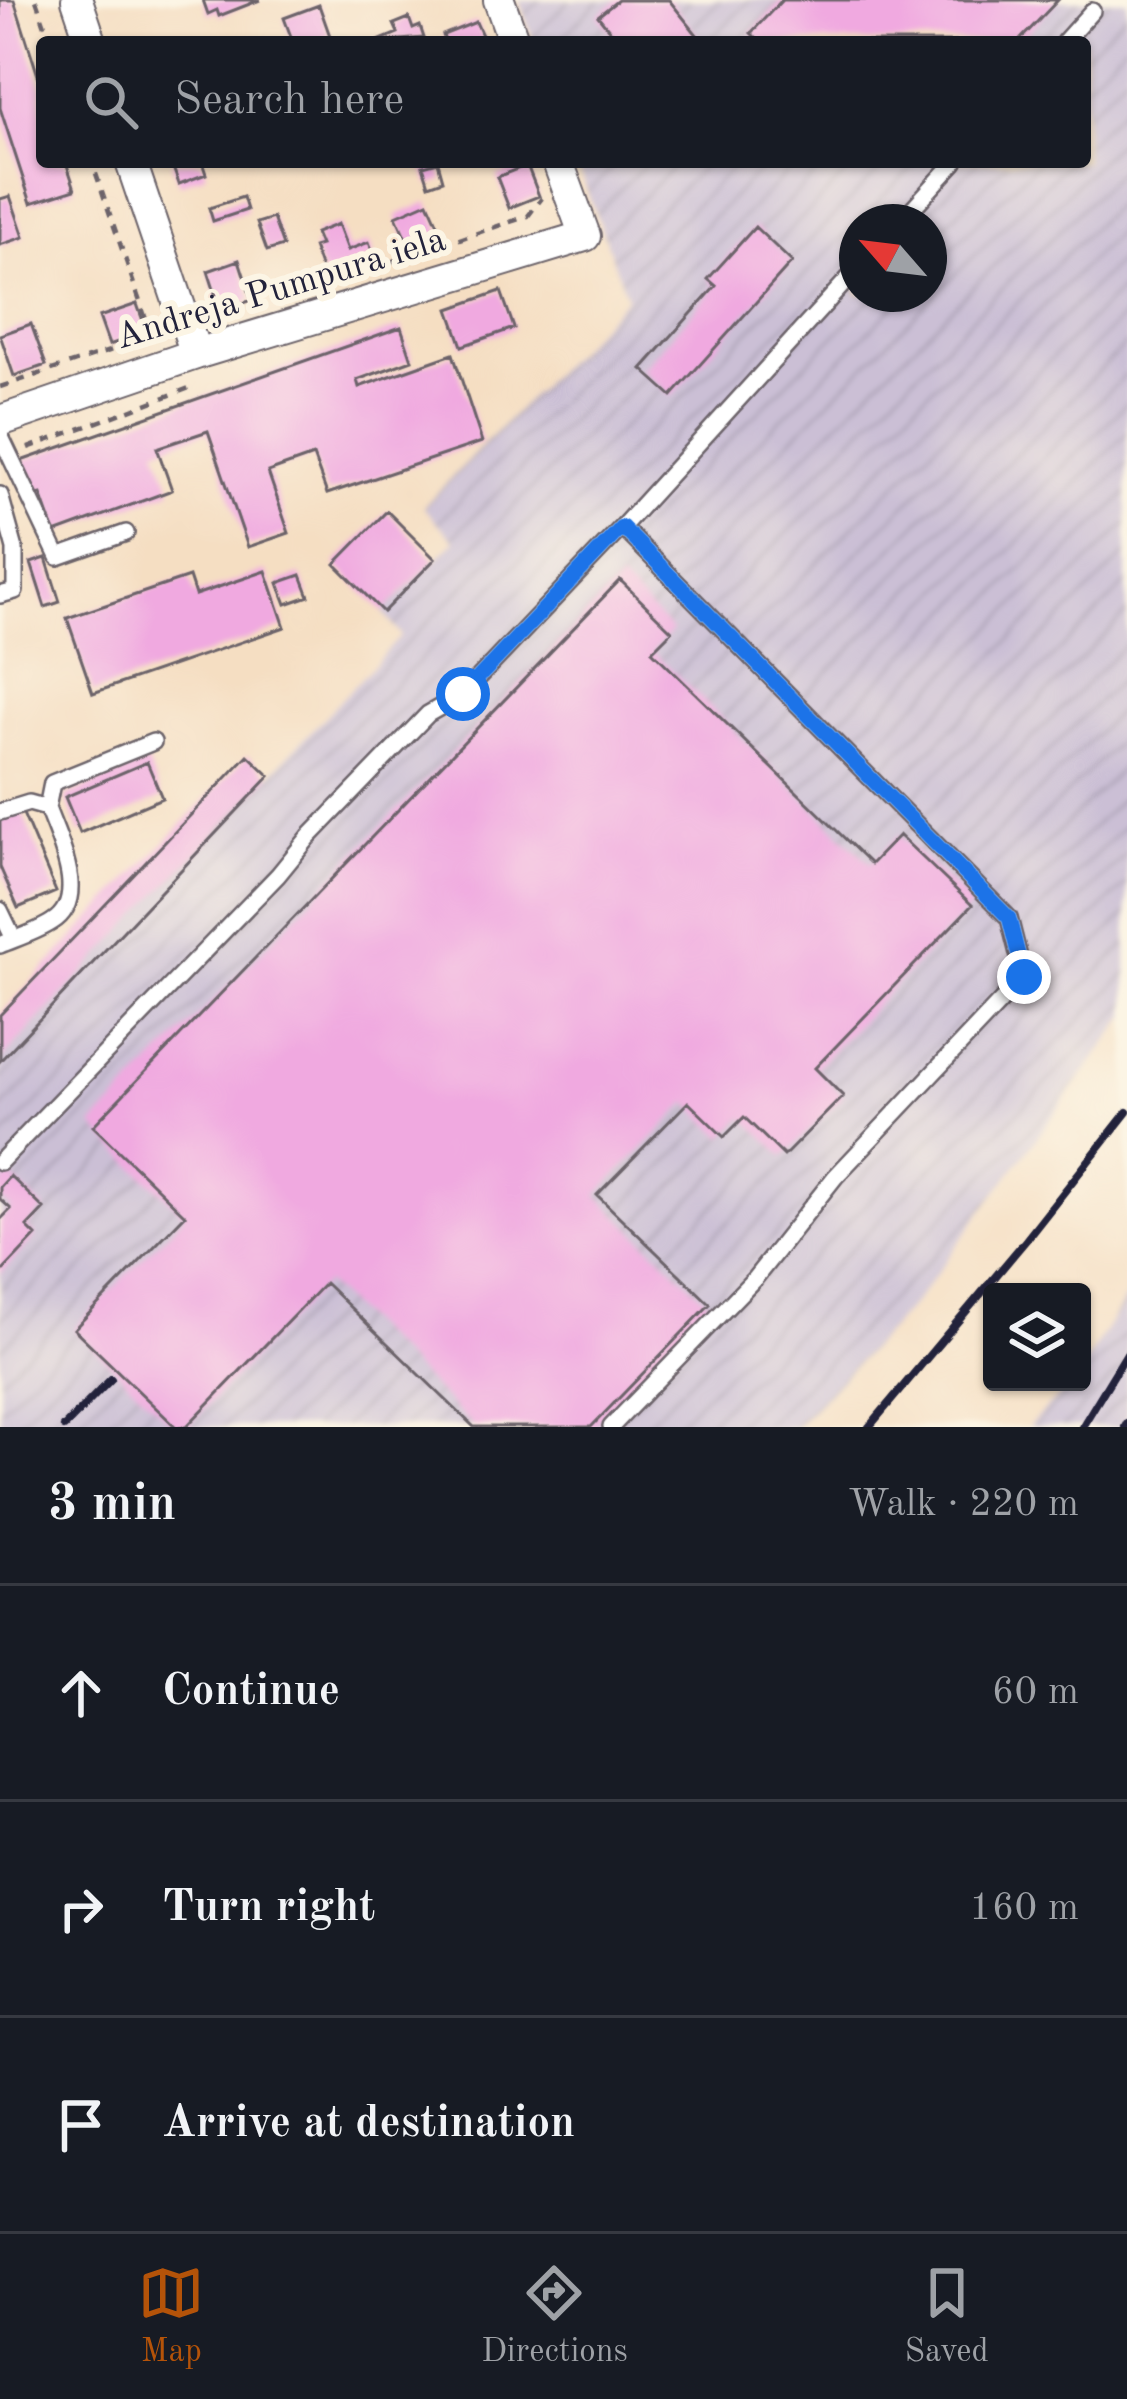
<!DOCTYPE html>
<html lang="en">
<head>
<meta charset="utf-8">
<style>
  :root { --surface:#171b24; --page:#20242c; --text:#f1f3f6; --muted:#9ea1a6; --line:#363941; --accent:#b45309 }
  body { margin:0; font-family:"Old Standard TT",serif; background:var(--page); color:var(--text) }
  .controls { position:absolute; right:36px; bottom:36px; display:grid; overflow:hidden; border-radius:12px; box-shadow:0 3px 9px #0004 }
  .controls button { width:108px; height:108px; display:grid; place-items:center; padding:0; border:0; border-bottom:3px solid var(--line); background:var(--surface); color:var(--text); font:60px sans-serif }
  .compass { position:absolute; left:839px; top:204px; width:108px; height:108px; border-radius:50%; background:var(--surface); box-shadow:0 3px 9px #0004; rotate:298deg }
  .stop { position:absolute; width:36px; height:36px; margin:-27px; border:9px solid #1a73e8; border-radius:50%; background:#fff }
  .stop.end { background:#1a73e8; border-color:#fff; box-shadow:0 3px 12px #0008 }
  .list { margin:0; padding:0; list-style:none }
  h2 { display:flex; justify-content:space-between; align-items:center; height:156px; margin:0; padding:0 48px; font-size:51px }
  h2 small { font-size:39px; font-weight:400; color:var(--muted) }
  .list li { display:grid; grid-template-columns:78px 1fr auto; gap:36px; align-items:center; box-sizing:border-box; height:216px; padding:0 48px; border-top:3px solid var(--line) }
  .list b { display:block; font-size:45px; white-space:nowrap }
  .list em { font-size:39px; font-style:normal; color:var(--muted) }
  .icon { flex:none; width:66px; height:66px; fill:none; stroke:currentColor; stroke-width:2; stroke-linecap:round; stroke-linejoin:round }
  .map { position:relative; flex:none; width:1127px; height:1427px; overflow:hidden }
  .search { position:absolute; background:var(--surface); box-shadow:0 3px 9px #0004; left:36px; right:36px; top:36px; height:132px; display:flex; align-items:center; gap:30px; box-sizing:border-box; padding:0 42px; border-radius:12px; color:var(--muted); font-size:45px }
  .sheet { height:804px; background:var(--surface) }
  nav { display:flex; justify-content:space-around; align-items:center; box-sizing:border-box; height:168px; border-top:3px solid var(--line); background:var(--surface); font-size:33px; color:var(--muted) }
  nav a { display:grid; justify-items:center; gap:6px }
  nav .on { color:var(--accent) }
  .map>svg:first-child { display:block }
  .industrial { fill:url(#industrial-furrows); fill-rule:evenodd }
  .building { fill:#f0a9e0 }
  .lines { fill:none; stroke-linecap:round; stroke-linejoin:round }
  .service-casing { stroke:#6c646a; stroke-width:20 }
  .minor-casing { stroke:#6c646a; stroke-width:34 }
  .path { stroke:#6c646a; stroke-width:4.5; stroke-dasharray:9 9; stroke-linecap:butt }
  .service { stroke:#fff; stroke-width:15 }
  .minor { stroke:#fff; stroke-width:30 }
  .rail { stroke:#22223b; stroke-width:8 }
  .route { stroke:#1a73e8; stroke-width:15 }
  .labels { text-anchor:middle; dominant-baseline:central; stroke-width:12; stroke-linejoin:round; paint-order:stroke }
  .street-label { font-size:36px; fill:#22223b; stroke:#fcf5e5 }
</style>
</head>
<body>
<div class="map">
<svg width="1127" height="1427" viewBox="0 0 1127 1427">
  <defs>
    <pattern id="industrial-furrows" width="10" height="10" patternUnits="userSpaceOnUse" patternTransform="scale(3)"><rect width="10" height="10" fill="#cbbfd5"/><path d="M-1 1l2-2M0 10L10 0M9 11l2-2" fill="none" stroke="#aea4b8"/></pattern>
  </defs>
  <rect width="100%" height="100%" fill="#fcf5e5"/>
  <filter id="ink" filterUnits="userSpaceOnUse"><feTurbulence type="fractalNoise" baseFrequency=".00833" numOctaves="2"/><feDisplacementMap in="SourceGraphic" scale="24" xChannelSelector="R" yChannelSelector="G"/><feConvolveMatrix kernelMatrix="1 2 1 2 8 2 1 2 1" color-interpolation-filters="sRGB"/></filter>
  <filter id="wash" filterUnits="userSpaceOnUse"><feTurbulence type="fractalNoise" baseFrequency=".004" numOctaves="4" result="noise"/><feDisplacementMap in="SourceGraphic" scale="48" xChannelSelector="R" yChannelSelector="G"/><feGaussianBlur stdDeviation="2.7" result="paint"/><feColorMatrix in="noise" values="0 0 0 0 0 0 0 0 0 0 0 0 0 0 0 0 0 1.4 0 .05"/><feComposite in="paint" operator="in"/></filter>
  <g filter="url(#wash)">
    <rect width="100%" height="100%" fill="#f5dec2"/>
    <path class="industrial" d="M519 0H1127V1016L915 1302 795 1427H0V1061L401 636 383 612 455 541 423 507 627 297 576 162H1085V42H534ZM857 222H929V294H857Z
      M1127 1295V1427H1027L1073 1382H1082V1369Z"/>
    <g id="blocks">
      <path class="building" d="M0 0H14L42 88V162H66L75 189 31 203 0 108Z
        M203 0H260L219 16 217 10 208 14Z
        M618 0H669L698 36 690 42H619L598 16Z
        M782 0H1058L1018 42H760L751 33Z
        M319 5 330 36 313 42H293L284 18Z
        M409 18 413 29 420 26 424 38 376 42 398 33 394 24Z
        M476 22 485 42H445L443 35Z
        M171 162H202L206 174 179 184Z
        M438 162 443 180 429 185 423 166Z
        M527 165 539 196 509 208 497 177Z
        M10 196 24 237 0 245V199Z
        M243 197 247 210 213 221 209 208Z
        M428 202 441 231 409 245 396 216Z
        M273 218 283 246 267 251 257 223Z
        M338 224 348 250 369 242 374 256 323 275 313 247 320 245 315 233Z
        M755 227 792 262 672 396 642 369 716 286 708 279Z
        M239 260 252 300 221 311 208 271Z
        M501 291 514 328 462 346 449 309Z
        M137 304 147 332 109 345 99 317Z
        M31 324 46 365 14 376 0 335Z
        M401 327 412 360 357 380 359 387 453 354 482 442 327 494 313 456 268 472 289 533 248 547 208 431 157 448 172 490 55 533 41 494 34 496 21 461Z
        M387 511 435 559 383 612 335 564Z
        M46 558 60 602 45 607 31 563Z
        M266 571 285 627 93 693 67 618 189 577 195 595Z
        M301 575 309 596 286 604 278 583Z
        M620 580 672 631 652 651 871 864 899 835 972 905 815 1068 843 1096 784 1156 744 1117 724 1137 688 1102 597 1195 710 1304 591 1427H474L325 1283 186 1427H176L74 1329 185 1215 93 1126Z
        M248 755 270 776 0 1061V1015Z
        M147 762 162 798 80 833 65 797Z
        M21 809 56 892 18 908 0 867V818Z
        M10 1176 44 1209 27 1227 36 1236 0 1274V1220L11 1209 0 1199V1187Z"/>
    </g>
  </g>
  <g filter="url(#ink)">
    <use href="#blocks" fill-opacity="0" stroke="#6c646a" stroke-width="3"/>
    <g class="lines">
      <defs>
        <path id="service" d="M1064 42 1092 11
          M900 222 955 162
          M0 435 58 557 126 533
          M0 495 15 549V591L0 595
          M47 808 52 783 153 742
          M0 812 29 803 47 808C58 839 90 899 52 922 37 932 17 938 0 945
          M0 910 14 939
          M0 1162 278 875 309 837 428 714 463 694 622 527 857 269
          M611 1427 755 1278 835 1177 1024 977 1009 918 622 527"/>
        <path id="minor" d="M77 0 91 42
          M499 0 514 42
          M131 162 196 354
          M0 421 196 354 585 236 558 162"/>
      </defs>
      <use href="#service" class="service-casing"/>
      <use href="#minor" class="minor-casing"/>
      <path class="path" d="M36 0 51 42
        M322 285 528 216 542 198
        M0 387 152 337 92 162
        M28 448 192 387"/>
      <use href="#service" class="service"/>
      <use href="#minor" class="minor"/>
      <path class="rail" d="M64 1427 111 1379
        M869 1427 1026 1240 1127 1112
        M1082 1427 1127 1353
        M1125 1427 1127 1423"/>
    </g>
  </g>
  <g class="lines" filter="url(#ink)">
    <path class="route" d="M463 694 622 527 1009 918 1024 977"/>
  </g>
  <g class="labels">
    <g class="street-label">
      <text transform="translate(281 290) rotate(-17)">Andreja Pumpura iela</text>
    </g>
  </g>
</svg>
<div class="controls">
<button><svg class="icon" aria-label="layers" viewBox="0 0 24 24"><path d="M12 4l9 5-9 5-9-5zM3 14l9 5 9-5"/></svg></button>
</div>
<svg class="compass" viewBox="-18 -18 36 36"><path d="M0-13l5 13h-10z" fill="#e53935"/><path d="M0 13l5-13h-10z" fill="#9ea1a6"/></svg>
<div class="stop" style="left:463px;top:694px"></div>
<div class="stop end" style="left:1024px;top:977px"></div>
<div class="search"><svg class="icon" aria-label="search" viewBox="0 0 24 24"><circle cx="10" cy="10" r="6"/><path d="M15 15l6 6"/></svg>Search here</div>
</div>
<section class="sheet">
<h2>3 min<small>Walk · 220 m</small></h2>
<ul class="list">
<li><svg class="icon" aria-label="ahead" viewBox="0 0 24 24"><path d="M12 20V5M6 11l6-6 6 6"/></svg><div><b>Continue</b></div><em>60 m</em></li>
<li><svg class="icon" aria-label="right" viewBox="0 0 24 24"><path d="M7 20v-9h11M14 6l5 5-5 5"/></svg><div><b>Turn right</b></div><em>160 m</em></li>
<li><svg class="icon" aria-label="arrive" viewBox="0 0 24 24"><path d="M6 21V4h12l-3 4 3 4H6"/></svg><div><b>Arrive at destination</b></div></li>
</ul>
</section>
<nav>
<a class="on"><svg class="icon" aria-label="map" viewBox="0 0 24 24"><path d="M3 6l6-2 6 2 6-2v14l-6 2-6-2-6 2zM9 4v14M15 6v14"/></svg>Map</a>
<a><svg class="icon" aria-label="directions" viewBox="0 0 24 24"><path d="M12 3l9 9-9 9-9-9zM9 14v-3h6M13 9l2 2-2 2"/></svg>Directions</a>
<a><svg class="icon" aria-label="saved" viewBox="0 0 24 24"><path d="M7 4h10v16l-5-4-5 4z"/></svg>Saved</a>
</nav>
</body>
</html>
